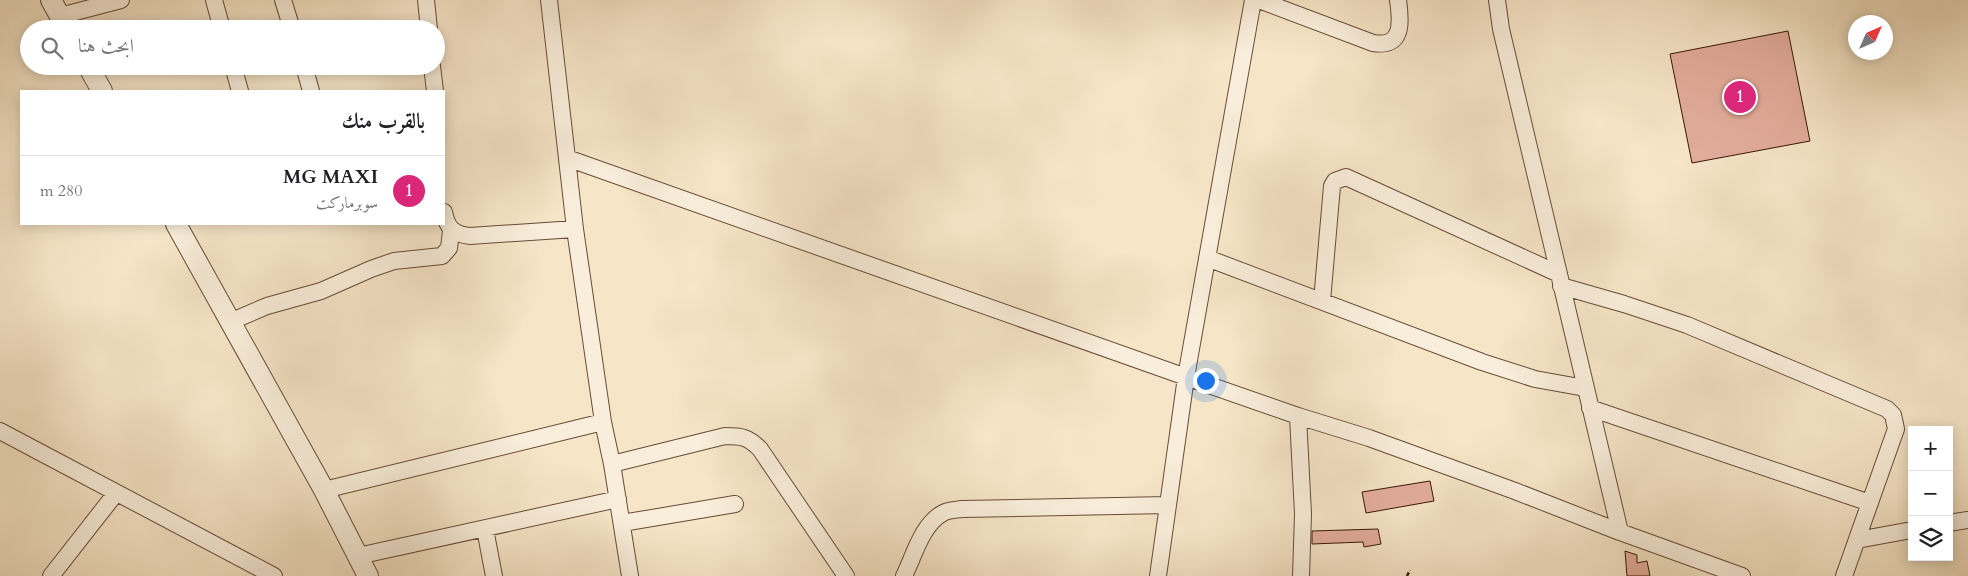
<!DOCTYPE html>
<html lang="ar">
<head>
<meta charset="utf-8">
<style>
  :root { --surface:#fff; --page:#f2f2f2; --text:#202124; --muted:#757577; --line:#e0e0e0; --accent:#db2777 }
  body { margin:0; font-family:Cardo,Amiri,serif; background:var(--page); color:var(--text); direction:rtl }
  .controls { position:absolute; right:15px; bottom:15px; display:grid; overflow:hidden; border-radius:0px; box-shadow:0 2px 12px #0003 }
  .controls button { width:45px; height:45px; display:grid; place-items:center; padding:0; border:0; border-bottom:1px solid var(--line); background:var(--surface); color:var(--text); font:25px sans-serif }
  .compass { position:absolute; left:1848px; top:15px; width:45px; height:45px; border-radius:50%; background:var(--surface); box-shadow:0 2px 12px #0003; rotate:45deg }
  .you { position:absolute; left:1205px; top:380px; width:18px; height:18px; margin:-12px; border:4px solid #fff; border-radius:50%; background:#1a73e8; box-shadow:0 0 0 8px #1a73e833 }
  .badge { display:grid; place-items:center; width:32px; height:32px; border-radius:50%; background:var(--accent); color:#fff; font-size:16px; font-weight:700 }
  .pin { position:absolute; translate:-50% -50%; border:2px solid #fff; box-shadow:0 1px 5px #0006 }
  .list { margin:0; padding:0; list-style:none }
  h2 { display:flex; justify-content:space-between; align-items:center; height:65px; margin:0; padding:0 20px; font-size:21px }
  h2 small { font-size:16px; font-weight:400; color:var(--muted) }
  .list li { display:grid; grid-template-columns:32px 1fr auto; gap:15px; align-items:center; box-sizing:border-box; height:70px; padding:0 20px; border-top:1px solid var(--line) }
  .list b { display:block; font-size:19px; white-space:nowrap }
  .list p { margin:0; font-size:16px; white-space:nowrap; color:var(--muted) }
  .list em { font-size:16px; font-style:normal; color:var(--muted) }
  .icon { flex:none; width:28px; height:28px; fill:none; stroke:currentColor; stroke-width:2; stroke-linecap:round; stroke-linejoin:round }
  .map { position:relative; flex:none; width:1968px; height:576px; overflow:hidden; direction:ltr }
  .search { position:absolute; background:var(--surface); box-shadow:0 2px 12px #0003; left:20px; top:20px; width:425px; height:55px; display:flex; align-items:center; gap:12px; box-sizing:border-box; padding:0 18px; border-radius:28px; color:var(--muted); font-size:19px }
  .panel { position:absolute; background:var(--surface); box-shadow:0 2px 12px #0003; left:20px; top:90px; width:425px; height:135px; border-radius:0px; direction:rtl }
  .map>svg:first-child { display:block }
  .building { fill:#e3ad9c; stroke:#381806 }
  .lines { fill:none; stroke-linecap:round; stroke-linejoin:round }
  .minor-casing { stroke:#684b36; stroke-width:18 }
  .tertiary-casing { stroke:#684b36; stroke-width:22 }
  .path { stroke:#381806; stroke-width:2.5; stroke-dasharray:4 2.5; stroke-linecap:butt }
  .minor { stroke:#f9eedb; stroke-width:16 }
  .tertiary { stroke:#f9eedb; stroke-width:20 }
</style>
</head>
<body>
<div class="map">
<svg width="1968" height="576" viewBox="0 0 1968 576">
  <rect width="100%" height="100%" fill="#f6e5c7"/>
  <filter id="stains"><feTurbulence type="fractalNoise" baseFrequency=".004" numOctaves="4"/><feColorMatrix values="0 0 0 0 .2 0 0 0 0 .09 0 0 0 0 .02 0 0 0 .5 -.17"/></filter>
  <radialGradient id="worn" r=".72"><stop offset=".6" stop-color="#630" stop-opacity="0"/><stop offset="1" stop-color="#630" stop-opacity=".3"/></radialGradient>
  <path class="building" d="M1788 31 1810 141 1692 163 1670 54Z
    M1430 481 1434 501 1366 513 1362 492Z
    M1378 529 1381 544 1364 547 1363 542 1312 544V531Z
    M1625 551 1637 555V563L1647 561 1650 576H1627Z"/>
  <g class="lines">
    <defs>
      <path id="minor" d="M214 0 222 29
        M283 0 292 29
        M426 0 429 29
        M549 0 575 229 603 422 612 464 630 576
        M1259 0 1373 43C1404 48 1401 21 1398 0
        M1497 0 1501 29 1620 532
        M60 16 121 0
        M233 66 240 91
        M304 66 311 91
        M432 66 435 91
        M567 158 1186 377 1298 416 1369 438 1515 491 1620 532 1742 576
        M444 212C447 228 453 234 470 236L575 229
        M1207 258 1482 362 1535 379 1585 388
        M1561 286 1624 304 1687 325 1887 409 1893 415 1896 429 1844 576
        M1322 301 1332 186 1335 181 1346 177 1559 274
        M232 321 267 306 321 291 371 269 394 261 442 256 449 248 451 231
        M1590 408 1870 503
        M1298 416 1303 514 1301 576
        M0 431 274 576
        M612 464 725 436C742 436 748 437 760 449L846 576
        M324 490 603 422
        M622 523 735 504
        M1949 523 1968 520
        M485 529 494 576
        M1857 540 1912 530
        M358 556 618 499
        M51 576 116 493
        M904 576C914 556 922 524 943 513 948 510 956 510 962 509L1168 505
        M1158 576 1186 377 1253 0"/>
      <path id="tertiary" d="M51 0 67 29
        M88 66 102 91
        M176 224 324 490 368 576"/>
    </defs>
    <use href="#minor" class="minor-casing"/>
    <use href="#tertiary" class="tertiary-casing"/>
    <path class="path" d="M1407 576 1410 570"/>
    <use href="#minor" class="minor"/>
    <use href="#tertiary" class="tertiary"/>
  </g>
  <rect width="100%" height="100%" filter="url(#stains)"/>
  <rect width="100%" height="100%" fill="url(#worn)"/>
</svg>
<div class="controls">
<button>+</button>
<button>−</button>
<button><svg class="icon" aria-label="layers" viewBox="0 0 24 24"><path d="M12 4l9 5-9 5-9-5zM3 14l9 5 9-5"/></svg></button>
</div>
<svg class="compass" viewBox="-18 -18 36 36"><path d="M0-13l5 13h-10z" fill="#e53935"/><path d="M0 13l5-13h-10z" fill="#757577"/></svg>
<div class="you"></div>
<div class="pin badge" style="left:1740px;top:97px">1</div>
<div class="search"><svg class="icon" aria-label="search" viewBox="0 0 24 24"><circle cx="10" cy="10" r="6"/><path d="M15 15l6 6"/></svg>ابحث هنا</div>
<section class="panel">
<h2>بالقرب منك<small></small></h2>
<ul class="list">
<li><span class="badge">1</span><div><b>MG MAXI</b><p>سوبرماركت</p></div><em>280 m</em></li>
</ul>
</section>
</div>
</body>
</html>
